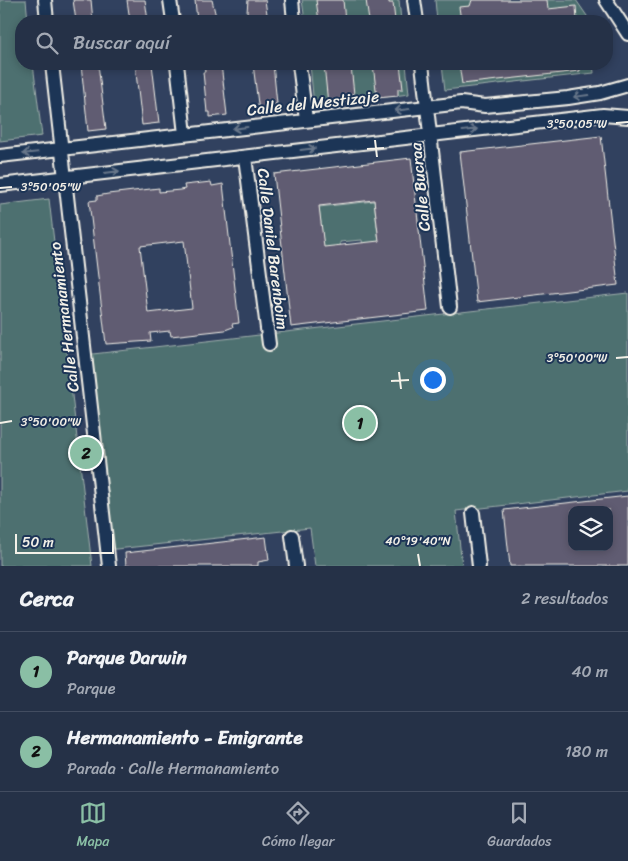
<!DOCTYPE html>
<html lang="es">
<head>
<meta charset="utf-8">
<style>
  :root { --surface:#253147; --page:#2d394e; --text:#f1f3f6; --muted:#a3a9b4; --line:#424c60; --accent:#8abfa5 }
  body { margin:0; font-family:Sriracha,sans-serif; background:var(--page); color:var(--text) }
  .controls { position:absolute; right:15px; bottom:15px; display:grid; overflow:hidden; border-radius:10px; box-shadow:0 2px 8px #0003 }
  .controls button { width:45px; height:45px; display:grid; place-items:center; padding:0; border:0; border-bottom:1px solid var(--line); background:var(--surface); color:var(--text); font:25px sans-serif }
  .scale { position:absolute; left:15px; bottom:12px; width:99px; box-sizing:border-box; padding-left:5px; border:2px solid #f4f1e8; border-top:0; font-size:14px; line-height:18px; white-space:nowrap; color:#f4f1e8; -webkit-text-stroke:4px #1d3557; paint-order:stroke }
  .you { position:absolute; left:432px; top:379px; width:18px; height:18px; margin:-12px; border:4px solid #fff; border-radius:50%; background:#1a73e8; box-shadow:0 0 0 8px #1a73e833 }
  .badge { display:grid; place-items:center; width:32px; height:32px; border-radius:50%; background:var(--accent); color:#111; font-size:16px; font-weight:700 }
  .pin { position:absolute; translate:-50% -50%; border:2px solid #fff; box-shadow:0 1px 5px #0006 }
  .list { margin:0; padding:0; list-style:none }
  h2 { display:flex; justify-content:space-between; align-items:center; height:65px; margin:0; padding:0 20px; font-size:21px }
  h2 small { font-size:16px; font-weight:400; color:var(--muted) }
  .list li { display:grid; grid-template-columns:32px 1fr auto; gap:15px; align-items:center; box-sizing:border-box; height:80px; padding:0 20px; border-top:1px solid var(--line) }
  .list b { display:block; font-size:19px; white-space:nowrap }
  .list p { margin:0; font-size:16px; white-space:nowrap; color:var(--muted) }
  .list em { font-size:16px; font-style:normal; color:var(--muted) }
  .icon { flex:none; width:28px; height:28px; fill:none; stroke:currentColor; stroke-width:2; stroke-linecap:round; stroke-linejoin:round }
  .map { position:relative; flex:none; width:628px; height:566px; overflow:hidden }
  .search { position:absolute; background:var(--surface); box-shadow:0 2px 8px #0003; left:15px; right:15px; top:15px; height:55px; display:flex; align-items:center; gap:12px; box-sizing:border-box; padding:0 18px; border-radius:20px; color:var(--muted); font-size:19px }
  .sheet { height:225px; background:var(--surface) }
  nav { display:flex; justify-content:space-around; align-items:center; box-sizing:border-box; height:70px; border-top:1px solid var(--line); background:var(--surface); font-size:14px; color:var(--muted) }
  nav a { display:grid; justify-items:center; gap:2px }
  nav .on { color:var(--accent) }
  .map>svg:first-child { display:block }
  .green { fill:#4d6f70; stroke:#a0b0ac }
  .building { fill:#615c72; stroke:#f4f1e8; fill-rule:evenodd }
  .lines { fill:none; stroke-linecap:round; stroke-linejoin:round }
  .minor-casing { stroke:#f4f1e8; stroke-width:16 }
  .minor { stroke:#1d3557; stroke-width:12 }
  .oneway { stroke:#68778a }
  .ticks { fill:none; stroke:#f4f1e8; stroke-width:2 }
  .labels { text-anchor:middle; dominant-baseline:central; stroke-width:4; stroke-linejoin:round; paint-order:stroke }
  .street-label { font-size:16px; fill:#f4f1e8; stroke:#1d3557 }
  .ticks-label { font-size:12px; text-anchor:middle; fill:#f4f1e8; stroke:#1d3557; stroke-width:4; stroke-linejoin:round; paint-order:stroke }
</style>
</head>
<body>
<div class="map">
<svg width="628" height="566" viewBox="0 0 628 566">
  <rect width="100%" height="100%" fill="#31415f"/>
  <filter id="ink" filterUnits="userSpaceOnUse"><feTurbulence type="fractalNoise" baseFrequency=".02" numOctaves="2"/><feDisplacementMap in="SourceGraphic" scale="10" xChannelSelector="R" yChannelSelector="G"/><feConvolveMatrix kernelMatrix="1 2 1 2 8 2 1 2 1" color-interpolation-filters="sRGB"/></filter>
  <g filter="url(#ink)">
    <path class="green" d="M0 0H26L28 21H21V64H33L42 136 0 141Z
      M302 0H399L401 21H305Z
      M435 0H576L587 16 588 21H437Z
      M310 64H406L409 94 314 106Z
      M442 64H593L594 73 445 90Z
      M49 199 92 566H0V205Z
      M374 201 380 252 364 254 362 240 340 242 342 257 325 259 319 207Z
      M628 293V491L456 511 462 566H315L310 528 107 550 84 355Z"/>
    <path class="building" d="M73 0H91L93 21H76Z
      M127 0H145L148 21H130Z
      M195 0H212L217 21H197Z
      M248 0H265L268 21H250L247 12Z
      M316 0H343L345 21H319Z
      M366 0H389V3H393L395 20 369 21Z
      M472 0H547L548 9 576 6 577 21H461L459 7 470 6Z
      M81 64H98L106 129 88 131Z
      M135 64H152L159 123 142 125Z
      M204 64H221L227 115 210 117V112H207L203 72H205Z
      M253 64H273L277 104H275L276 110 259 112Z
      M324 64H346L351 66 354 94 348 95 349 101 328 104Z
      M373 64H400L403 89H398V96L377 98Z
      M459 64H580V71L462 84Z
      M601 136 618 285 477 302 460 152Z
      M411 158 428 311 291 327 274 174ZM374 200 379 241 324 247 319 206Z
      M211 182 212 186 223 184 239 323 232 324 233 327 225 330 171 336 170 331 150 333 151 341 106 344 89 201 97 200V196L108 194 159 188V192L180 190 185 189 184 185ZM184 241 192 308 148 313 140 246Z
      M628 496V566H510L504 510ZM572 510H609V547H572Z
      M266 537 269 560 258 562V566H126L125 553Z"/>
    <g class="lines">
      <defs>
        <path id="minor" d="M45 0 47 21
          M170 0 173 21
          M292 0 294 21
          M414 0 417 21
          M606 0 628 34
          M52 64 109 566
          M177 64 185 134
          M299 64 306 120
          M422 64 450 307
          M0 156 427 107 461 103 485 106 568 98 600 93 628 85
          M245 157 269 344
          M0 185 603 115 628 117
          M473 513 479 566
          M292 536 296 566"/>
      </defs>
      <use href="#minor" class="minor-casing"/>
      <use href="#minor" class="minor"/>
    </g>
    <defs><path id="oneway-shaft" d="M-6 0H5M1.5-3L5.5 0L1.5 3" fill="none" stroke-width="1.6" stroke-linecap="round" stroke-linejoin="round" transform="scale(1.25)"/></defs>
    <g class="oneway">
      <use href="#oneway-shaft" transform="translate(581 96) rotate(172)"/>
      <use href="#oneway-shaft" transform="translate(402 110) rotate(173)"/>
      <use href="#oneway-shaft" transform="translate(240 128) rotate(173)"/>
      <use href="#oneway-shaft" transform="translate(470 130) rotate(-7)"/>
      <use href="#oneway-shaft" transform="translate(308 149) rotate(-7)"/>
      <use href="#oneway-shaft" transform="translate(30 153) rotate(174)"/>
      <use href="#oneway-shaft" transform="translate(112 172) rotate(-7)"/>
    </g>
  </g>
  <path class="ticks" d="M616 123 628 122M375 140 377 157M367 149 384 148M0 188 12 187M616 358 628 357M399 372 401 389M391 381 409 380M0 423 12 421M418 554 420 566"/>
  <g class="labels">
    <g class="street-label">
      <text transform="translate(313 103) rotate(-6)">Calle del Mestizaje</text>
      <text transform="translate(420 187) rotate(-96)">Calle Bucraa</text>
      <text transform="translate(273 249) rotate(83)">Calle Daniel Barenboim</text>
      <text transform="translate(64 317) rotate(-97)">Calle Hermanamiento</text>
    </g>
  </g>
  <g class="ticks-label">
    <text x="577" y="128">3°50'05"W</text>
    <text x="51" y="191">3°50'05"W</text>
    <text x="577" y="362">3°50'00"W</text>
    <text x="51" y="426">3°50'00"W</text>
    <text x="418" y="545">40°19'40"N</text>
  </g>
</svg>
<div class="controls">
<button><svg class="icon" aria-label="layers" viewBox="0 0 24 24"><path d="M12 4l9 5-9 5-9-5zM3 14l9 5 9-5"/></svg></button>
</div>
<div class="scale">50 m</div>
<div class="you"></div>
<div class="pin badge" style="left:360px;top:423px">1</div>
<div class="pin badge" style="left:86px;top:453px">2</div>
<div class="search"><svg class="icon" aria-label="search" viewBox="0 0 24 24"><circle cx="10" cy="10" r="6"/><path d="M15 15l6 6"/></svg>Buscar aquí</div>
</div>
<section class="sheet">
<h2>Cerca<small>2 resultados</small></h2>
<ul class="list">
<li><span class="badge">1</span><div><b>Parque Darwin</b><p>Parque</p></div><em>40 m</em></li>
<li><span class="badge">2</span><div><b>Hermanamiento - Emigrante</b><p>Parada · Calle Hermanamiento</p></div><em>180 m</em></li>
</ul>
</section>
<nav>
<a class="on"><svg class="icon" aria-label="map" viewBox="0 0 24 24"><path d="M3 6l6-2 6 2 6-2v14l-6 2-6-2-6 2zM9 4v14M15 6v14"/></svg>Mapa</a>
<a><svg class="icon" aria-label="directions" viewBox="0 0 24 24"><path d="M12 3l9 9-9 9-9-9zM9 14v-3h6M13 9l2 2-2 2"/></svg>Cómo llegar</a>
<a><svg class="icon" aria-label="saved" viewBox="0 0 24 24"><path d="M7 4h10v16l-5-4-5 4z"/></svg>Guardados</a>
</nav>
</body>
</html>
